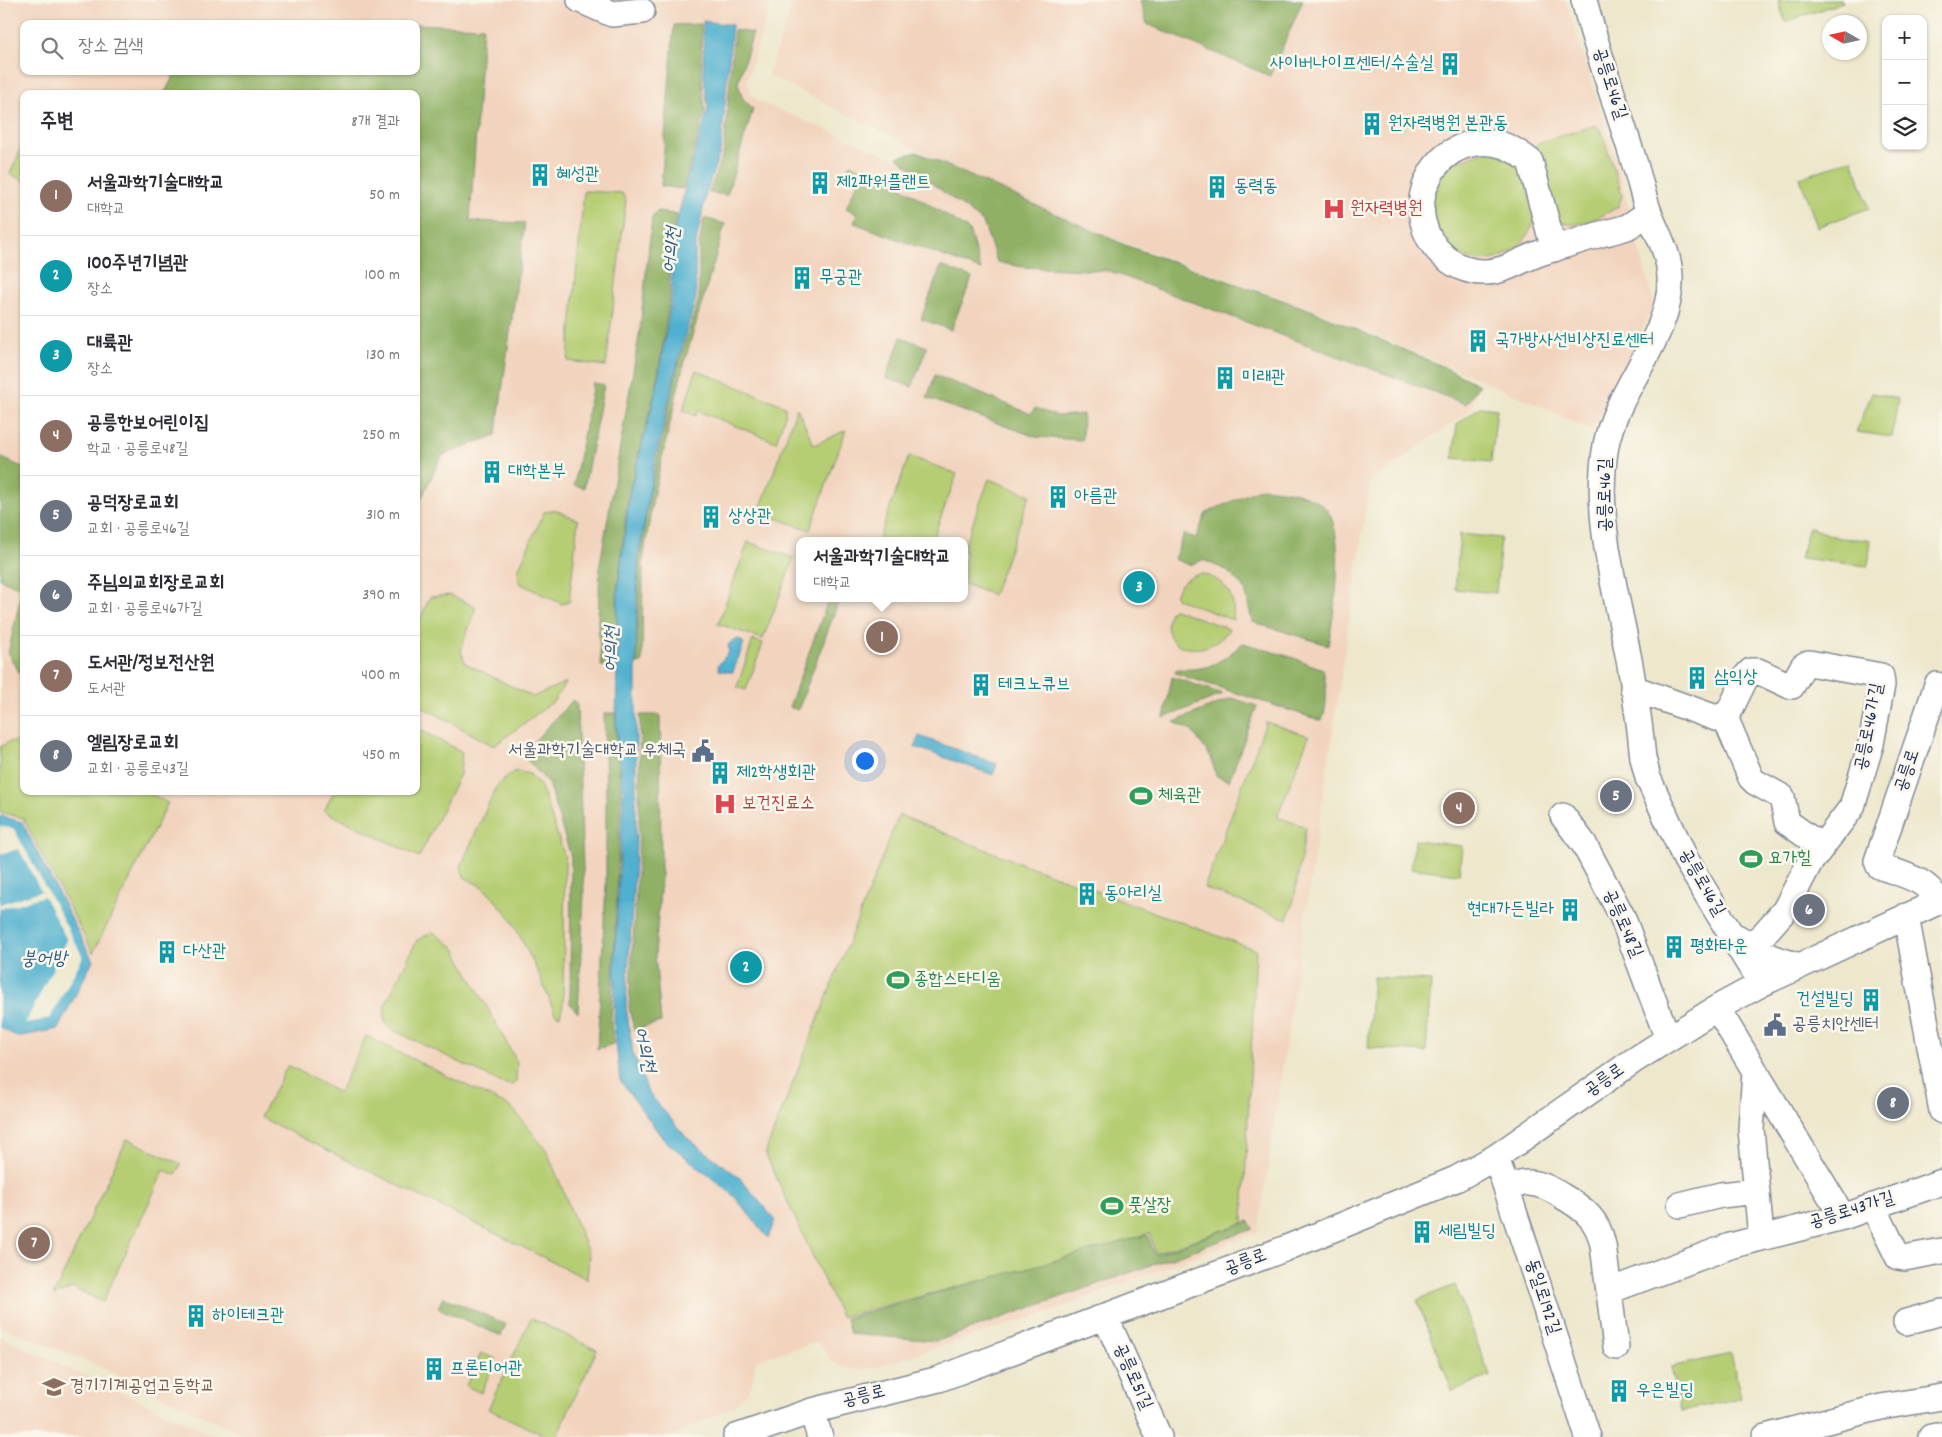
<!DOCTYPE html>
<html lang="ko">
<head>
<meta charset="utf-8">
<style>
  :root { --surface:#fff; --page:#f2f2f3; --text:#2b2b33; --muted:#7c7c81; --line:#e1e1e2; --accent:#b45309 }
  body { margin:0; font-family:Dekko,"Poor Story",sans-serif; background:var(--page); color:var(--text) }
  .controls { position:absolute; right:15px; top:15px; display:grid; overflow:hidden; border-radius:10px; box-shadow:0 1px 4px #0004 }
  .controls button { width:45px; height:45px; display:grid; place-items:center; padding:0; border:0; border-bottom:1px solid var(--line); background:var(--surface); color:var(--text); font:25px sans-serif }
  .compass { position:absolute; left:1822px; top:15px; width:45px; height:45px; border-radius:50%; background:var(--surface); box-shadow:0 1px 4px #0004; rotate:279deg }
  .you { position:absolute; left:864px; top:760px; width:18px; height:18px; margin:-12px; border:4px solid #fff; border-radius:50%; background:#1a73e8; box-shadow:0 0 0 8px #1a73e833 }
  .badge { display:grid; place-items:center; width:32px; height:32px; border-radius:50%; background:var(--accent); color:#fff; font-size:16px; font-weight:700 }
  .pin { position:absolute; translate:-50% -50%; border:2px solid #fff; box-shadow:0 1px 5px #0006 }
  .popup { position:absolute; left:796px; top:537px; width:172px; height:65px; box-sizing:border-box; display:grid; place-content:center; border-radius:10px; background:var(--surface); filter:drop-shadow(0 1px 4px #0005); font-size:16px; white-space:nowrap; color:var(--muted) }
  .popup b { font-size:19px; color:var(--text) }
  .popup::after { content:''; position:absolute; left:50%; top:100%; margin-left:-10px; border:10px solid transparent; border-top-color:var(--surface) }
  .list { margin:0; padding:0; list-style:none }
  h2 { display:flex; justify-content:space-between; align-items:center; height:65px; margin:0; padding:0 20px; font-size:21px }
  h2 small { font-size:16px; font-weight:400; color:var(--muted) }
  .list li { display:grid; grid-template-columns:32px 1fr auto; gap:15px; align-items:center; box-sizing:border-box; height:80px; padding:0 20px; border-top:1px solid var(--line) }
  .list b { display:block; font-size:19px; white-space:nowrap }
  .list p { margin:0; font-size:16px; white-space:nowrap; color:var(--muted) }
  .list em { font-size:16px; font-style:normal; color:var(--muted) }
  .icon { flex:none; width:28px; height:28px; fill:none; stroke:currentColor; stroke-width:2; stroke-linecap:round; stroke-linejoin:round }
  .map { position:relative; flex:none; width:1942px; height:1437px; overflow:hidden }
  .search { position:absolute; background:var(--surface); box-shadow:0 1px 4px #0004; left:20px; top:20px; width:400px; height:55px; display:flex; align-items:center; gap:12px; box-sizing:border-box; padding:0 18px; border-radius:10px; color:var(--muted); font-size:19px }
  .panel { position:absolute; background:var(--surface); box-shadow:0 1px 4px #0004; left:20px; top:90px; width:400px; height:705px; border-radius:10px }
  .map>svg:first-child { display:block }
  .built { fill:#f2d4be; fill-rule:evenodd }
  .green { fill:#b6ce73; stroke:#687e68 }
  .forest { fill:#90b165; stroke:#567062 }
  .water { fill:#50b0cf; stroke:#367096 }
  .pier { fill:#ede7cc }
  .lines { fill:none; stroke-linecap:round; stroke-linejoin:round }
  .minor-casing { stroke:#848b95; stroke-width:28 }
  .minor { stroke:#fff; stroke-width:25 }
  .labels { text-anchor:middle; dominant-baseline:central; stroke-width:5; stroke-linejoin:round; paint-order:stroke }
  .culture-label { font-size:18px; fill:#0d838f; stroke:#fbf7ec; text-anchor:start }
  .street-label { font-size:18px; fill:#1b2f5e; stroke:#fbf7ec }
  .health-label { font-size:18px; fill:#be3a42; stroke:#fbf7ec; text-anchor:start }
  .service-label { font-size:18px; fill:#4e5e75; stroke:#fbf7ec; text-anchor:end }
  .leisure-label { font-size:18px; fill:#27864d; stroke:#fbf7ec; text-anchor:start }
  .education-label { font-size:18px; fill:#785e54; stroke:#fbf7ec; text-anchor:start }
  .water-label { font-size:19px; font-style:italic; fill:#2e5c86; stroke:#fbf7ec }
</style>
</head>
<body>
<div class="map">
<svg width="1942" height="1437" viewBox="0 0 1942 1437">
  <rect width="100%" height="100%" fill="#fbf7ec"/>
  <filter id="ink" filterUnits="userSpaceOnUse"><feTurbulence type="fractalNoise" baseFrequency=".02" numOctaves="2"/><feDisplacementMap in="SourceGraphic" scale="10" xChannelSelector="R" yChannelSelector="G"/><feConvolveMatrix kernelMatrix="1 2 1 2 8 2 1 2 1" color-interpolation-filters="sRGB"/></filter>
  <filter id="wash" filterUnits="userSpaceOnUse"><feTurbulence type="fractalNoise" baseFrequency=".0096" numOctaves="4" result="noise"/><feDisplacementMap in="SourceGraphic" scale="20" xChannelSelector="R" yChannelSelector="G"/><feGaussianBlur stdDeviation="1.12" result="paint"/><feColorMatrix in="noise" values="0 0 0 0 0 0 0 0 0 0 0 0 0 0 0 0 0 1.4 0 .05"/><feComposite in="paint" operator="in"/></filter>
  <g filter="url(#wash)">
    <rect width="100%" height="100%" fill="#ede7cc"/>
    <path class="built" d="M0 0H772L747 81 750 92 758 101 992 199 1413 362 1475 391 1471 409 1370 482 1258 1232 1055 1310 870 1369 845 1368 832 1361 818 1342 756 1360 753 1379 748 1392 734 1406 671 1437H249L94 1364 0 1326ZM24 24H416V71H24ZM24 94H416V791H24ZM800 541H964V598H800Z
      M794 0H1140L1147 24 1270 76 1303 0H1565L1613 150 1654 304 1603 414 1592 431 1535 403 1313 309 1055 218 768 75Z
      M0 1337 218 1437H0Z"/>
    <path class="green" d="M1778 0H1842L1843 2 1785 22Z
      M1596 125 1602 133 1622 195 1618 207C1601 216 1572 234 1555 218L1534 149 1538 143Z
      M21 149 24 150V181L10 174Z
      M1491 149 1523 170C1526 180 1535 211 1535 219 1535 222 1533 224 1532 226 1522 252 1492 267 1466 258 1457 255 1448 246 1440 240L1429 196 1446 166Z
      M1852 159 1869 208 1817 227 1800 178Z
      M584 191 622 193 626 200 606 366 568 361Z
      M696 370 785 406V415L776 442 698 411 696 416 683 410Z
      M1872 393 1898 399 1892 437 1856 432Z
      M1480 407 1497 409 1491 462 1453 458 1457 424Z
      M797 408 814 445 846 430 810 530 759 512Z
      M909 456 957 474 932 541H878Z
      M989 479 1030 495 993 595 964 584 965 544Z
      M555 510 578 520 569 602 562 604 519 583 518 570 544 512Z
      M1809 527 1839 538 1871 540 1868 566 1800 558Z
      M1460 534 1501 538 1496 593 1455 589Z
      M748 542 794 558 763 639 718 624Z
      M1201 574C1225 579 1236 595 1233 620L1177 599 1175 595C1180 582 1188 576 1201 574Z
      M450 595 476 607 461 650 465 663 533 697 566 682 554 701 494 746 419 705 416 702V628L430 597Z
      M1173 609H1174L1229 629C1211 660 1154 654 1170 611Z
      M753 640 763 643 746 690 737 687Z
      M1266 722 1309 736 1277 817 1306 827 1294 900 1287 919 1204 888Z
      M416 728 462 752 460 774 419 857 324 811 334 791H416Z
      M24 740V791H145L168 803 93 953 23 818 0 812V747L9 742Z
      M515 771 530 774 541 787 565 857 563 1004 560 1016 555 1014 538 972 510 917 484 888 464 877 461 866 496 787 505 778Z
      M899 815 1002 856 1256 950 1243 1223 1156 1253 1149 1233 1099 1250 841 1317 765 1153Z
      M1415 840 1462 846 1459 874 1411 868Z
      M433 932 454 947 517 1062 516 1081 512 1085 502 1083 389 1028 384 1019 385 1005 417 940Z
      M1373 977 1431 981 1426 1052 1368 1048Z
      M366 1036 512 1108 547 1151 589 1255 587 1279 260 1117 288 1065 339 1093Z
      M127 1139 181 1164 176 1175 164 1170 103 1302 73 1288 53 1296Z
      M1455 1285 1490 1376 1452 1391 1417 1300Z
      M531 1318 597 1350 556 1437H548L488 1409Z
      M481 1353 496 1359 481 1393 466 1386Z
      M1731 1354 1741 1398 1681 1411 1671 1367Z"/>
    <path class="forest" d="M1140 0H1303L1270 76 1147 24Z
      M416 24 483 27 470 221 525 223 496 435 442 456 416 509V94H164L176 71H416Z
      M701 24 702 81 705 111 683 189 661 186 674 25Z
      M734 30 753 33 738 83 742 97 753 109 727 195 709 193 724 151Z
      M917 152 1125 245 1311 310 1444 367 1479 385 1466 404 1109 271 1022 267 997 262 983 222 897 157Z
      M850 164 894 182 969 230 981 270 854 223 857 214 846 208 859 179 848 168Z
      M658 211 677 215 668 249 670 296 656 388 629 491 617 591V666H601L598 622 600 564 640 330 652 217Z
      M704 218 725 224 683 367 653 497 643 561 642 663 637 664 639 560 649 496 678 366 699 298V247Z
      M941 266 972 278 951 330 921 319Z
      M901 337 927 347 912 387 886 378Z
      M935 375 1031 414 1035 408 1057 416 1083 414 1082 440 1036 437 927 398Z
      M593 383 604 385 584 488 574 485Z
      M0 457 24 468V680L8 654 22 589 0 579Z
      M1261 488C1283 490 1303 491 1322 505 1349 524 1334 616 1328 645L1252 622 1245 589 1226 570 1203 560 1189 565 1174 559 1184 534 1196 538 1206 513Z
      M829 598H840L798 710 789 707Z
      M1243 643 1291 657 1323 669C1327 688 1328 703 1322 721L1175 673 1177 669C1208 671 1220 663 1243 643Z
      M1172 677 1223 694 1164 718Z
      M1232 698 1257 706 1229 781 1216 776 1211 757 1192 731 1174 722Z
      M573 700 577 705 584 894 578 1013 570 1004 571 857 548 783 522 754Z
      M604 713H615L621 796 611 1023 613 1044 597 1049 606 885V790Z
      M640 715H660L661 878 655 955 661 1022 634 1030 629 1007 639 840Z
      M1249 1221 1253 1229 937 1341 850 1334 846 1318 1147 1235 1155 1255Z
      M443 1297 506 1324 501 1336 438 1308Z"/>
    <path class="water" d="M703 21 732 25 721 149 706 194 695 248 696 298 677 365 654 465 638 560 636 636V846L626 1006 633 1053 648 1092 686 1137 739 1177 775 1220 768 1238 734 1196 663 1139 620 1080 614 1024 615 956 623 796 616 725 618 590 630 491 657 387 672 295 670 249 687 180 708 109 704 77Z
      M739 639 744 643 733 672H728L719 670 718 665 729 652 728 645 733 640Z
      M919 736 997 764 993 775 915 747Z
      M0 816 22 822 93 961 58 1029 17 1037 0 1027Z"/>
    <path class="pier" d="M0 826 14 829 83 957 50 1018 25 1024 67 940 44 896 0 909V904L41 891 19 849 0 854Z"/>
  </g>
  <g filter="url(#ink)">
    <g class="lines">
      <defs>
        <path id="minor" d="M580 0 612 14 642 11
          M1584 0C1597 51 1615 101 1631 152 1638 172 1642 193 1649 213 1657 234 1669 252 1670 276 1673 335 1617 387 1606 445 1595 507 1610 568 1623 629 1632 672 1639 715 1643 758L1648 778 1686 860 1761 984
          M1554 249 1530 161C1519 153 1508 145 1493 143 1429 135 1396 217 1445 257 1456 267 1472 273 1486 272 1508 271 1523 258 1543 252 1562 246 1582 240 1601 234 1609 232 1619 230 1627 227 1634 223 1642 217 1649 212
          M1937 685 1877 861 1879 866C1900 874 1929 879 1938 902
          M1633 688 1716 718 1727 714 1730 710 1747 675 1751 671H1758L1790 686H1792L1803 666 1809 663 1881 676 1882 685 1871 744 1852 807 1809 864 1785 910 1761 937 1749 944
          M1724 715 1751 778 1755 782 1782 797 1787 822 1822 847
          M1563 816 1584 844 1622 916 1668 1039
          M1906 916 1942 1111
          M1737 937 1773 958 1799 966
          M1717 1008 1843 1217
          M1755 1072 1751 1129 1761 1237
          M1496 1157 1588 1437
          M1507 1188C1514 1186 1522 1182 1529 1183 1542 1184 1551 1189 1562 1196 1583 1208 1598 1219 1603 1245L1616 1347
          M1680 1205 1721 1195 1757 1191
          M1873 1206 1898 1257 1904 1258 1942 1251
          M1609 1291 1730 1246 1843 1217 1942 1182
          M1105 1316 1159 1437
          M1906 1322 1942 1312
          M812 1411 820 1437
          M736 1437 812 1411 939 1379 1284 1249 1456 1179 1496 1157 1633 1061 1717 1008 1761 984 1942 900
          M1765 1437 1881 1407 1942 1397
          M1931 1437 1942 1435"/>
      </defs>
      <use href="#minor" class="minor-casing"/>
      <use href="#minor" class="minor"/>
    </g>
  </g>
  <defs>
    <symbol id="building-bare" viewBox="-9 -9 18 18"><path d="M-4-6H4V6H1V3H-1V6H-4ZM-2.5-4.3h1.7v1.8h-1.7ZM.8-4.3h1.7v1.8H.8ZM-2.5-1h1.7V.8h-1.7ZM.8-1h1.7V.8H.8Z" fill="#0f9aa8" stroke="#fbf7ec" stroke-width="2.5" paint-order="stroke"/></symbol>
    <symbol id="hospital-bare" viewBox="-9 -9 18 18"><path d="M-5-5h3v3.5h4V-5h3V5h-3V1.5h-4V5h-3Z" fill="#e0444e" stroke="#fbf7ec" stroke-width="2.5" paint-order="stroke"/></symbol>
    <symbol id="civic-bare" viewBox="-9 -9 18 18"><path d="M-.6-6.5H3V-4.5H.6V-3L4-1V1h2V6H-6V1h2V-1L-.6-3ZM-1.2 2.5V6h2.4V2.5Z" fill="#5c6f8a" stroke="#fbf7ec" stroke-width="2.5" paint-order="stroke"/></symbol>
    <symbol id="stadium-bare" viewBox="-9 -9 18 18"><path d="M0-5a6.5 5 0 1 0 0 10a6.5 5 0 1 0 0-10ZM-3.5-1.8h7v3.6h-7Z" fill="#2e9e5b" stroke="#fbf7ec" stroke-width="2.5" paint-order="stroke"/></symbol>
    <symbol id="school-bare" viewBox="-9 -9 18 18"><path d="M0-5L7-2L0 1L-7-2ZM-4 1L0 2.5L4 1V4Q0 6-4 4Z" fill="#8d6e63" stroke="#fbf7ec" stroke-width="2.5" paint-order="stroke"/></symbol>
  </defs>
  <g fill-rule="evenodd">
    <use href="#building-bare" x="1434" y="48" width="32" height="32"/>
    <use href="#building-bare" x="1356" y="108" width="32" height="32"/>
    <use href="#building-bare" x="524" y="159" width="32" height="32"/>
    <use href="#building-bare" x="804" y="167" width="32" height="32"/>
    <use href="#building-bare" x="1201" y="171" width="32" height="32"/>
    <use href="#hospital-bare" x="1318" y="193" width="32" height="32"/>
    <use href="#building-bare" x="786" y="262" width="32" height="32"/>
    <use href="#building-bare" x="1462" y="325" width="32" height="32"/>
    <use href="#building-bare" x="1209" y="362" width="32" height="32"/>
    <use href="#building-bare" x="476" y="456" width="32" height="32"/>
    <use href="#building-bare" x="1042" y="481" width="32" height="32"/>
    <use href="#building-bare" x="695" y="501" width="32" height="32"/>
    <use href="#building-bare" x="1681" y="662" width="32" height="32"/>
    <use href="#building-bare" x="965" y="669" width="32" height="32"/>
    <use href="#civic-bare" x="687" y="735" width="32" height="32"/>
    <use href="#building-bare" x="704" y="757" width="32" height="32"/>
    <use href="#stadium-bare" x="1125" y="780" width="32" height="32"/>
    <use href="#hospital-bare" x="709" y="788" width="32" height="32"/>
    <use href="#stadium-bare" x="1735" y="843" width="32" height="32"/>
    <use href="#building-bare" x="1071" y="878" width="32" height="32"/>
    <use href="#building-bare" x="1554" y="894" width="32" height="32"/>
    <use href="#building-bare" x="1658" y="931" width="32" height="32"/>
    <use href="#building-bare" x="151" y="936" width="32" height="32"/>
    <use href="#stadium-bare" x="882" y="964" width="32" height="32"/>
    <use href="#building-bare" x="1855" y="984" width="32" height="32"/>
    <use href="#civic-bare" x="1759" y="1009" width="32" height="32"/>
    <use href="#stadium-bare" x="1096" y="1190" width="32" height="32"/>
    <use href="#building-bare" x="1406" y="1216" width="32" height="32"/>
    <use href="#building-bare" x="180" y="1300" width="32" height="32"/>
    <use href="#building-bare" x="418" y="1353" width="32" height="32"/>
    <use href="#school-bare" x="38" y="1371" width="32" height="32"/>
    <use href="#building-bare" x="1603" y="1375" width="32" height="32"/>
  </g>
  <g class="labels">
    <g class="culture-label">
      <text x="1434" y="64" text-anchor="end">사이버나이프센터/수술실</text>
      <text x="1388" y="124">원자력병원 본관동</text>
      <text x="556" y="175">혜성관</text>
      <text x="836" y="183">제2파워플랜트</text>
      <text x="1234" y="187">동력동</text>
      <text x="819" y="278">무궁관</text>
      <text x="1495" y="341">국가방사선비상진료센터</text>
      <text x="1242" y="378">미래관</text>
      <text x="508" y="472">대학본부</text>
      <text x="1074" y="497">아름관</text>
      <text x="728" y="517">상상관</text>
      <text x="1714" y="678">삼익상</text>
      <text x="998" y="685">테크노큐브</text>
      <text x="736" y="773">제2학생회관</text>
      <text x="1104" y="894">동아리실</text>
      <text x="1554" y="910" text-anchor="end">현대가든빌라</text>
      <text x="1690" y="947">평화타운</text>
      <text x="183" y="952">다산관</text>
      <text x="1854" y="1000" text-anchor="end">건설빌딩</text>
      <text x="1438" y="1232">세림빌딩</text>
      <text x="212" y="1316">하이테크관</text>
      <text x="450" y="1369">프론티어관</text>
      <text x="1636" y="1391">우은빌딩</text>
    </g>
    <g class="street-label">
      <text transform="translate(1609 84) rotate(72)">공릉로46길</text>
      <text transform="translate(1606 495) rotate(-90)">공릉로46길</text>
      <text transform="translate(1870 727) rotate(-79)">공릉로46가길</text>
      <text transform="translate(1908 771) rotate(-71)">공릉로</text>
      <text transform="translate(1701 883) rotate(60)">공릉로46길</text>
      <text transform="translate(1622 924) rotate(66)">공릉로48길</text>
      <text transform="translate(1605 1081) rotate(-35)">공릉로</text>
      <text transform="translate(1852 1211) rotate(-17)">공릉로43가길</text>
      <text transform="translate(1246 1263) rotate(-21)">공릉로</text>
      <text transform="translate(1542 1297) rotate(72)">동일로192길</text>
      <text transform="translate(1132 1377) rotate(66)">공릉로51길</text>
      <text transform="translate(864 1397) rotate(-14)">공릉로</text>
    </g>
    <g class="health-label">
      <text x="1350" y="209">원자력병원</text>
      <text x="742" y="804">보건진료소</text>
    </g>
    <g class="service-label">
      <text x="686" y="751">서울과학기술대학교 우체국</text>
      <text x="1792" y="1025" text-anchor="start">공릉치안센터</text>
    </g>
    <g class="leisure-label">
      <text x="1158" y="796">체육관</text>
      <text x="1768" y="859">요가힐</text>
      <text x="914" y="980">종합스타디움</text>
      <text x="1128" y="1206">풋살장</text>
    </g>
    <g class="education-label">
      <text x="70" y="1387">경기기계공업고등학교</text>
    </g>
    <g class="water-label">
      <text transform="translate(673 250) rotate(-84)">어의천</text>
      <text transform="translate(613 649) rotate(-89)">어의천</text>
      <text x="44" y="960">붕어방</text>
      <text transform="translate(643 1050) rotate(78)">어의천</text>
    </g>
  </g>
</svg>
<div class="controls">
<button>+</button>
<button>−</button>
<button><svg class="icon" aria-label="layers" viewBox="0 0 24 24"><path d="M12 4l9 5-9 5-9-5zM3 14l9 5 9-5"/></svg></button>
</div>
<svg class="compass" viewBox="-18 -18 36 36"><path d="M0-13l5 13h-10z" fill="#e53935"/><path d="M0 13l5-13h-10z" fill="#7c7c81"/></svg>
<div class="you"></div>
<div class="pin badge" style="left:882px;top:637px;background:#8d6e63">1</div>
<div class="popup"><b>서울과학기술대학교</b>대학교</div>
<div class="pin badge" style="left:746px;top:967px;background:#0f9aa8">2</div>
<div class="pin badge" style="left:1139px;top:587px;background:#0f9aa8">3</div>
<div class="pin badge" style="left:1459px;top:808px;background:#8d6e63">4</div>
<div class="pin badge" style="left:1616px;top:796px;background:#6b7280">5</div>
<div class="pin badge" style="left:1809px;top:910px;background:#6b7280">6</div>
<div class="pin badge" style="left:34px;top:1243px;background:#8d6e63">7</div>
<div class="pin badge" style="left:1893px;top:1103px;background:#6b7280">8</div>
<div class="search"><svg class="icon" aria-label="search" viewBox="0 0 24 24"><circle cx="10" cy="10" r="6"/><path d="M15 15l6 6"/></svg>장소 검색</div>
<section class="panel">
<h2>주변<small>8개 결과</small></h2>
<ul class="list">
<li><span class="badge" style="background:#8d6e63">1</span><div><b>서울과학기술대학교</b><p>대학교</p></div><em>50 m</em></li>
<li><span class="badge" style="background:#0f9aa8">2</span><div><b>100주년기념관</b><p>장소</p></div><em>100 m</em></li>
<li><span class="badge" style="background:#0f9aa8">3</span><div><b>대륙관</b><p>장소</p></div><em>130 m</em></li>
<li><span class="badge" style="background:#8d6e63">4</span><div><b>공릉한보어린이집</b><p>학교 · 공릉로48길</p></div><em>250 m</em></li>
<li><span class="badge" style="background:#6b7280">5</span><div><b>공덕장로교회</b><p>교회 · 공릉로46길</p></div><em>310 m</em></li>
<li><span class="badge" style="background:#6b7280">6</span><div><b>주님의교회장로교회</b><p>교회 · 공릉로46가길</p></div><em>390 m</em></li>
<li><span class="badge" style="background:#8d6e63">7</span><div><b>도서관/정보전산원</b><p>도서관</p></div><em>400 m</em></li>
<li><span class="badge" style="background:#6b7280">8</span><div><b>엘림장로교회</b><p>교회 · 공릉로43길</p></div><em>450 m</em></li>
</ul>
</section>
</div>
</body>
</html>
